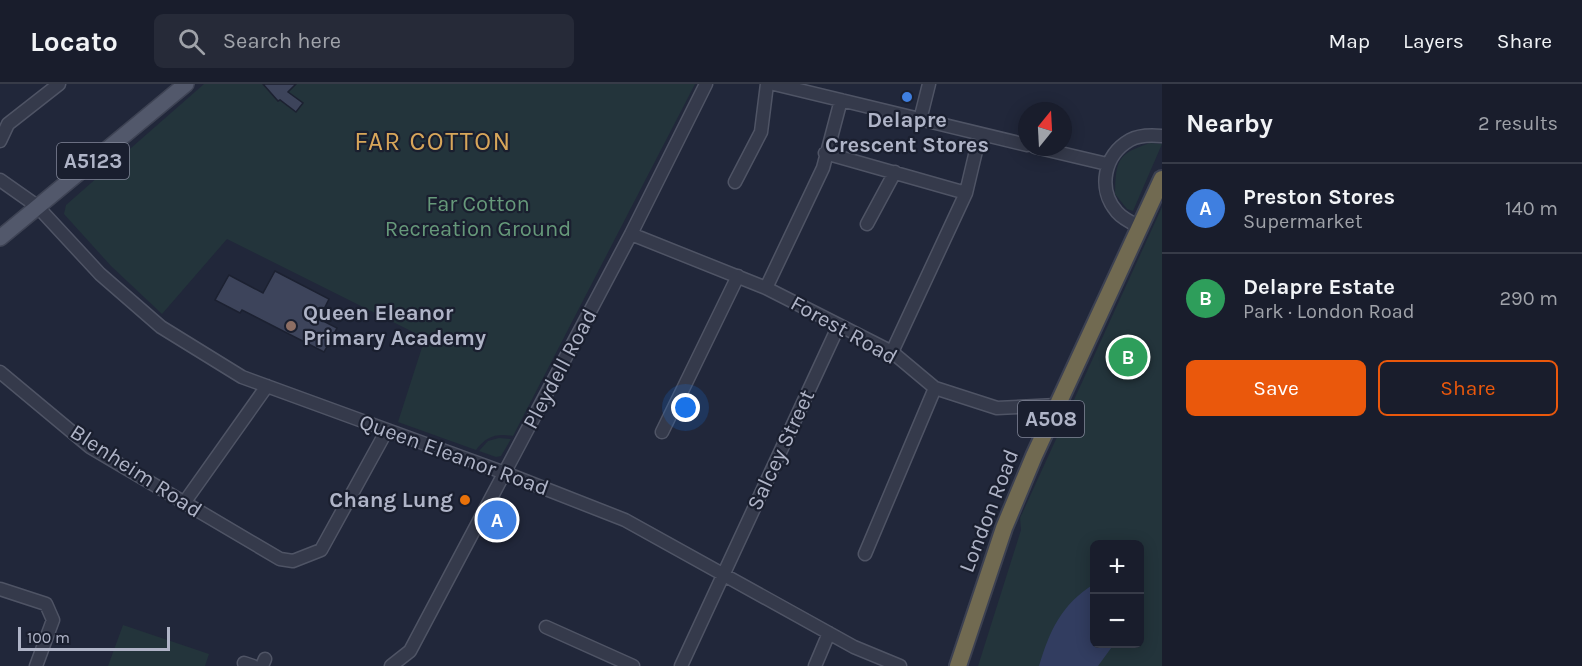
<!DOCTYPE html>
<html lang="en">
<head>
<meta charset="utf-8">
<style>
  :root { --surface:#191d2c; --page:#262a38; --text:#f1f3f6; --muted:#9fa2a9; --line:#373b48; --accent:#ea580c }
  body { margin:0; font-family:Karla,sans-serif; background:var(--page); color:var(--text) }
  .controls { position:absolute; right:18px; bottom:18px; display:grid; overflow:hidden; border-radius:9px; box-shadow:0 3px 15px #0003 }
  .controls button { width:54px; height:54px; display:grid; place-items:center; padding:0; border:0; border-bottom:2px solid var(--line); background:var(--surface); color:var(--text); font:30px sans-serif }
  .compass { position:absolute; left:1018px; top:18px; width:54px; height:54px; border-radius:50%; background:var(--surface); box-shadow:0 3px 15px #0003; rotate:18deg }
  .scale { position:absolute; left:18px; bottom:15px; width:152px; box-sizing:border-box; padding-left:6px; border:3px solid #afb4c7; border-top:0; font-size:16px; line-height:21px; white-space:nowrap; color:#afb4c7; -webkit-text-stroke:4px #1a1f2f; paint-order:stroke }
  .you { position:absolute; left:686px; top:324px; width:21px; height:21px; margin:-15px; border:4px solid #fff; border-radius:50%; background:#1a73e8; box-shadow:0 0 0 9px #1a73e833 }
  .badge { display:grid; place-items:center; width:39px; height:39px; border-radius:50%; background:var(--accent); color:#fff; font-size:20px; font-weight:700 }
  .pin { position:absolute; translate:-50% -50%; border:3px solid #fff; box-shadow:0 2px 6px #0006 }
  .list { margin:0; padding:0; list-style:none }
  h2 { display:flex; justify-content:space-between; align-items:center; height:78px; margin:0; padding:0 24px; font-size:26px }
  h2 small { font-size:20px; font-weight:400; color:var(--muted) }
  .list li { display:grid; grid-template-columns:39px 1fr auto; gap:18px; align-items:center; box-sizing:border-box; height:90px; padding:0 24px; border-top:2px solid var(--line) }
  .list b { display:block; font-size:22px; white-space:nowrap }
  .list p { margin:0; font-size:20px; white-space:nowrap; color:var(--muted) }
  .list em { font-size:20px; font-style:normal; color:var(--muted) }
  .actions { display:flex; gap:12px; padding:18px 24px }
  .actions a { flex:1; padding:14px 0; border:2px solid var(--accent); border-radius:9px; text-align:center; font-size:21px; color:var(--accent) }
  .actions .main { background:var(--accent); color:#fff }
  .icon { flex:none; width:33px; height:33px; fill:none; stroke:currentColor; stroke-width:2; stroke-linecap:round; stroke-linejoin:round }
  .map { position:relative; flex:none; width:1162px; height:582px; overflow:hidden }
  header { display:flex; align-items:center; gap:36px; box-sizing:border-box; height:84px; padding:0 30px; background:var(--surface); border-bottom:2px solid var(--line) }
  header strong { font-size:28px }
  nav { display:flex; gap:33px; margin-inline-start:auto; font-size:21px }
  .search { width:420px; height:54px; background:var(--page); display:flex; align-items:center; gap:15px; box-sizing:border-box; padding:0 21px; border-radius:9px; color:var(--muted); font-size:22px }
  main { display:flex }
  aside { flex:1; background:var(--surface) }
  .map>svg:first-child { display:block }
  .green { fill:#23343b; fill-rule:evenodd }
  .water { fill:#323d60 }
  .building { fill:#3d445b; stroke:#1c2131; stroke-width:1.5 }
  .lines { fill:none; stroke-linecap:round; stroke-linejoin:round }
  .minor-casing { stroke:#4f5465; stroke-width:15 }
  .major-casing { stroke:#3e4354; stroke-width:18 }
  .highway-casing { stroke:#3c4152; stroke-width:20 }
  .minor { stroke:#353a4b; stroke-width:12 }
  .major { stroke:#52586b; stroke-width:15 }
  .highway { stroke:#716a51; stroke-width:16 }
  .shop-dot { fill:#3f7fe0; stroke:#1a1f2f; stroke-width:2 }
  .education-dot { fill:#8d6e63; stroke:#1a1f2f; stroke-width:2 }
  .food-dot { fill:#e8710a; stroke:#1a1f2f; stroke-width:2 }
  .labels { text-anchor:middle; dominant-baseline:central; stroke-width:4.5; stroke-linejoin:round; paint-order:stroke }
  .shield { fill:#1a1f2f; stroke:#828799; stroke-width:1.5 }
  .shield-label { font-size:21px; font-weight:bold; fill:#afb4c7 }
  .poi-label { font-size:22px; font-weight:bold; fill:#afb4c7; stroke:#1a1f2f }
  .park-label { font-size:22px; fill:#66997a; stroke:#1a1f2f }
  .street-label { font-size:22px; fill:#afb4c7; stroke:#1a1f2f }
  .quarter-label { font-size:26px; letter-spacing:1.5px; fill:#d7a65a; stroke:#1a1f2f }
</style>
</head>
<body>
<header>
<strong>Locato</strong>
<div class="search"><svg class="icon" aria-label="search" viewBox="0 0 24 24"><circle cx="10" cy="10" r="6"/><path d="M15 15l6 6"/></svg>Search here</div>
<nav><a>Map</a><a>Layers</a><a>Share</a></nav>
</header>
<main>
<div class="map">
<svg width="1162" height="582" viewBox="0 0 1162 582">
  <rect width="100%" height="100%" fill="#21273a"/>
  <path class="green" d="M204 0H695L513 352C497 349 486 352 476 366L398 338 425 254 227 155 162 230 111 182 64 130 66 121Z
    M1150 59 1162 60 1133 127 1127 125 1115 110C1116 76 1117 70 1150 59Z
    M1162 123V582H978L1021 446 1020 434ZM1094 460H1140V560H1094Z
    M499 354 511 355 501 372 496 373 479 367 488 357Z
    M123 541 209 570 205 582H108Z"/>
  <path class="water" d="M1094 500V560H1114L1098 582H1039C1050 546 1061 521 1094 500Z"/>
  <path class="building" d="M263 0H296L288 8 303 19 296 28 280 16 278 17Z
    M275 187 329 215 319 235 337 244 324 268 242 226 240 229 215 216 229 191 263 209Z"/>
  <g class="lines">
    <defs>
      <path id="minor" d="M774 0 1027 61
        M920 36 929 0
        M0 57 8 40 59 0
        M1035 63 1107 80
        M825 69 966 109
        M0 96 37 122 100 190 161 243 242 293 505 389 625 436 854 563 900 582
        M735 98 761 48 767 0
        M867 140 895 88
        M1140 143C1132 139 1123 135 1117 128 1097 105 1104 71 1130 56 1139 51 1152 51 1162 52
        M631 150 766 204 892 268 935 304 997 324 1057 321
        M766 204 823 84 841 16
        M892 268 966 109 980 50
        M0 288 90 363 280 475 293 477 321 466 387 346
        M662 348 738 192
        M184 419 267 302
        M865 470 935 304
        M0 505 46 520 53 536 36 582
        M546 543 633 582
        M244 579 253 582
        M262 582 265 575
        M391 582 410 567 631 150 706 0
        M681 582 839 241
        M815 582 829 549"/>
      <path id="major" d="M0 154 186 0"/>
      <path id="highway" d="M958 582 1004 444 1034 372 1162 95"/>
    </defs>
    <use href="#minor" class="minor-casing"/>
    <use href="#major" class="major-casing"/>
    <use href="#highway" class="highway-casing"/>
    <use href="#minor" class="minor"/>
    <use href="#major" class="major"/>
    <use href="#highway" class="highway"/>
  </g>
  <circle class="shop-dot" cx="907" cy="13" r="6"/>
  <circle class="education-dot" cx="291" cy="242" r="6"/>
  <circle class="food-dot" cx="465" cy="416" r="6"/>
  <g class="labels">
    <g class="shield">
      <rect x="57" y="59" width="72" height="36" rx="4.5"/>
      <rect x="1018" y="317" width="66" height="36" rx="4.5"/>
    </g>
    <g class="shield-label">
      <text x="93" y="77">A5123</text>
      <text x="1051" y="335">A508</text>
    </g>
    <g class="poi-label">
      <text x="907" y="36">Delapre<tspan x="907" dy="25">Crescent Stores</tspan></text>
      <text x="303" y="229" text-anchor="start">Queen Eleanor<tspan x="303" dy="25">Primary Academy</tspan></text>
      <text x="453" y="416" text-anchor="end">Chang Lung</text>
    </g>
    <g class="park-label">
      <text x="478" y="120">Far Cotton<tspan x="478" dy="25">Recreation Ground</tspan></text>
    </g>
    <g class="street-label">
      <text transform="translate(844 246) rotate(29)">Forest Road</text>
      <text transform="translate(560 285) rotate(-62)">Pleydell Road</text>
      <text transform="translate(781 366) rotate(-65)">Salcey Street</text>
      <text transform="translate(454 371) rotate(20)">Queen Eleanor Road</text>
      <text transform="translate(136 387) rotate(33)">Blenheim Road</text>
      <text transform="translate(989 427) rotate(-69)">London Road</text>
    </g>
    <g class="quarter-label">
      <text x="433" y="57">FAR COTTON</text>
    </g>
  </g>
</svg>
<div class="controls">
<button>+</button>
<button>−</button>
</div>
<svg class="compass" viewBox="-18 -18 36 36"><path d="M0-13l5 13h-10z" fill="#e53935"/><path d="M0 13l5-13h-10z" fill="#9fa2a9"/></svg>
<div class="scale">100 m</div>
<div class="you"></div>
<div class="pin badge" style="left:497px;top:436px;background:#3f7fe0">A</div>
<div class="pin badge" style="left:1128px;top:273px;background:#2e9e5b">B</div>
</div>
<aside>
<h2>Nearby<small>2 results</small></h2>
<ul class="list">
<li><span class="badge" style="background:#3f7fe0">A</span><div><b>Preston Stores</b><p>Supermarket</p></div><em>140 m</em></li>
<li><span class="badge" style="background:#2e9e5b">B</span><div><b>Delapre Estate</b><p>Park · London Road</p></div><em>290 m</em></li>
</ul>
<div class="actions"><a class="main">Save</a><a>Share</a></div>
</aside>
</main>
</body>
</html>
